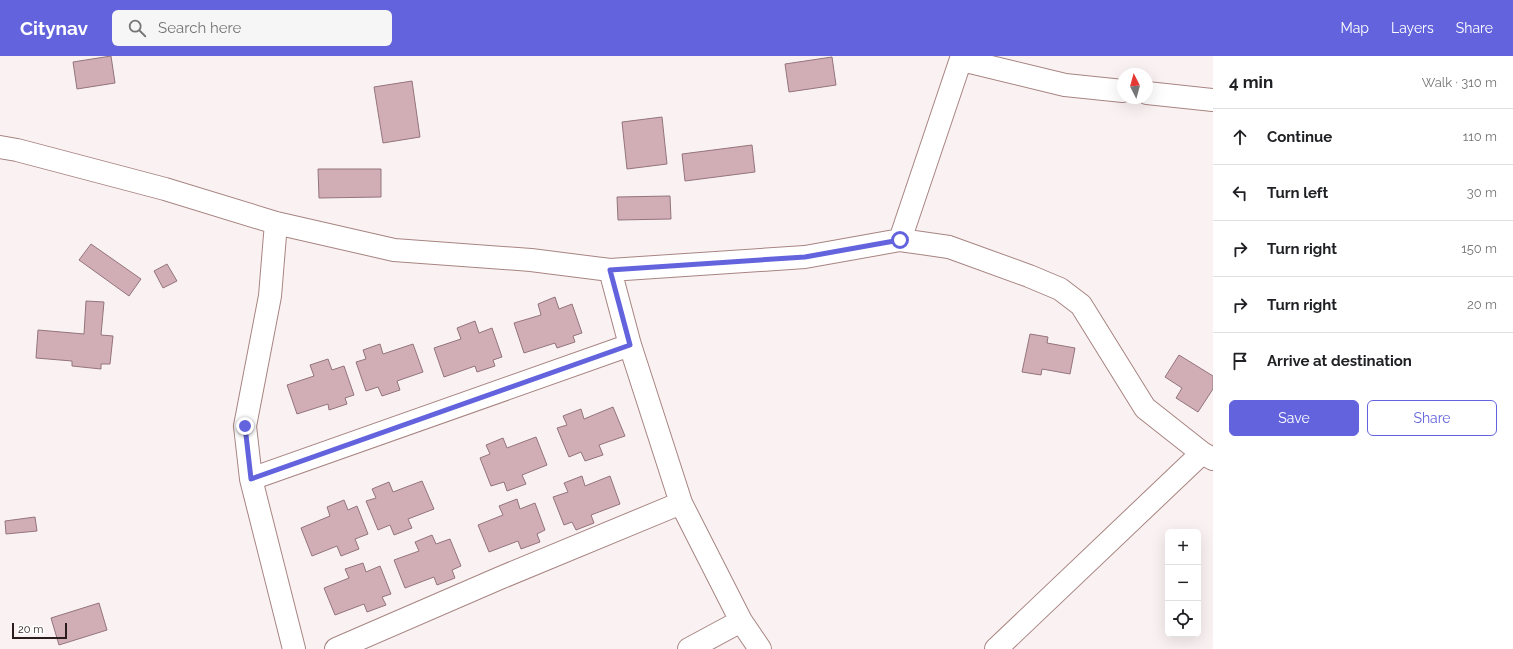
<!DOCTYPE html>
<html lang="en">
<head>
<meta charset="utf-8">
<style>
  :root { --surface:#fff; --page:#f6f6f6; --text:#202124; --muted:#757577; --line:#e0e0e0; --accent:#6364dd }
  body { margin:0; font-family:Raleway,sans-serif; background:var(--page); color:var(--text) }
  .controls { position:absolute; right:12px; bottom:12px; display:grid; overflow:hidden; border-radius:6px; box-shadow:0 4px 16px #0002 }
  .controls button { width:36px; height:36px; display:grid; place-items:center; padding:0; border:0; border-bottom:1px solid var(--line); background:var(--surface); color:var(--text); font:20px sans-serif }
  .compass { position:absolute; left:1117px; top:12px; width:36px; height:36px; border-radius:50%; background:var(--surface); box-shadow:0 4px 16px #0002; rotate:354deg }
  .scale { position:absolute; left:12px; bottom:10px; width:55px; box-sizing:border-box; padding-left:4px; border:2px solid #2a1d1c; border-top:0; font-size:11px; line-height:14px; white-space:nowrap; color:#2a1d1c; -webkit-text-stroke:3px #fff; paint-order:stroke }
  .stop { position:absolute; width:12px; height:12px; margin:-9px; border:3px solid #6364dd; border-radius:50%; background:#fff }
  .stop.end { background:#6364dd; border-color:#fff; box-shadow:0 1px 4px #0008 }
  .list { margin:0; padding:0; list-style:none }
  h2 { display:flex; justify-content:space-between; align-items:center; height:52px; margin:0; padding:0 16px; font-size:17px }
  h2 small { font-size:13px; font-weight:400; color:var(--muted) }
  .list li { display:grid; grid-template-columns:26px 1fr auto; gap:12px; align-items:center; box-sizing:border-box; height:56px; padding:0 16px; border-top:1px solid var(--line) }
  .list b { display:block; font-size:15px; white-space:nowrap }
  .list em { font-size:13px; font-style:normal; color:var(--muted) }
  .actions { display:flex; gap:8px; padding:12px 16px }
  .actions a { flex:1; padding:9px 0; border:1px solid var(--accent); border-radius:6px; text-align:center; font-size:14px; color:var(--accent) }
  .actions .main { background:var(--accent); color:#fff }
  .icon { flex:none; width:22px; height:22px; fill:none; stroke:currentColor; stroke-width:2; stroke-linecap:round; stroke-linejoin:round }
  .map { position:relative; flex:none; width:1213px; height:593px; overflow:hidden }
  header { display:flex; align-items:center; gap:24px; box-sizing:border-box; height:56px; padding:0 20px; background:var(--accent); color:#fff }
  header strong { font-size:19px }
  nav { display:flex; gap:22px; margin-inline-start:auto; font-size:14px }
  .search { width:280px; height:36px; background:var(--page); display:flex; align-items:center; gap:10px; box-sizing:border-box; padding:0 14px; border-radius:6px; color:var(--muted); font-size:15px }
  main { display:flex }
  aside { flex:1; background:var(--surface) }
  .map>svg:first-child { display:block }
  .building { fill:#d1adb6; stroke:#94747c }
  .lines { fill:none; stroke-linecap:round; stroke-linejoin:round }
  .minor-casing { stroke:#a78482; stroke-width:24 }
  .minor { stroke:#fff; stroke-width:22 }
  .route { stroke:#6364dd; stroke-width:5 }
</style>
</head>
<body>
<header>
<strong>Citynav</strong>
<div class="search"><svg class="icon" aria-label="search" viewBox="0 0 24 24"><circle cx="10" cy="10" r="6"/><path d="M15 15l6 6"/></svg>Search here</div>
<nav><a>Map</a><a>Layers</a><a>Share</a></nav>
</header>
<main>
<div class="map">
<svg width="1213" height="593" viewBox="0 0 1213 593">
  <rect width="100%" height="100%" fill="#faf2f2"/>
  <path class="building" d="M111 0 115 27 77 33 73 6Z
    M832 1 836 29 789 36 785 8Z
    M412 25 420 81 383 87 374 31Z
    M662 61 667 108 627 113 622 66Z
    M752 89 755 116 685 125 682 98Z
    M318 113H381V141L319 142Z
    M670 140 671 163 618 164 617 141Z
    M91 188 141 223 129 240 79 204Z
    M167 208 177 225 163 232 154 215Z
    M555 241 559 253 572 248 582 277 573 280 575 286 557 292 555 287 524 297 514 267 541 259 538 248Z
    M86 245 104 246 101 279 113 280 110 308H101V313L72 310V305L36 302 38 274 84 278Z
    M475 265 479 277 492 272 502 301 493 304 495 310 477 316 475 310 444 321 434 292 461 283 457 272Z
    M1030 278 1048 281 1047 287 1075 292 1070 318 1042 313 1041 319 1022 316Z
    M380 288 383 298 413 288 423 316 397 325 400 334 382 340 378 331 366 335 356 306 366 303 363 294Z
    M1179 299 1213 320V333L1198 356 1176 342 1182 332 1165 321Z
    M328 303 332 314 344 310 354 339 345 342 347 348 329 354 328 348 297 358 287 329 314 320 310 309Z
    M613 351 625 380 599 389 603 399 585 405 581 396 569 401 557 372 567 369 563 360 581 353 584 363Z
    M536 381 547 409 522 419 526 428 507 435 504 426 491 430 480 402 490 398 486 389 503 382 507 392Z
    M582 420 585 430 610 420 620 448 591 459 594 467 576 474 572 466 564 469 553 441 568 436 564 427Z
    M422 425 434 453 408 463 412 472 394 479 390 469 378 474 366 445 376 442 372 433 389 426 393 436Z
    M517 443 520 453 535 447 545 474 537 478 540 486 521 493 518 485 489 496 478 469 503 459 499 450Z
    M344 444 348 454 357 450 368 478 355 483 359 493 341 500 337 490 312 500 301 472 330 460 327 451Z
    M35 461 37 475 6 478 5 465Z
    M432 479 436 488 450 483 461 510 452 514 455 522 437 529 434 521 405 532 394 504 419 495 415 486Z
    M363 507 366 516 380 510 391 538 382 541 386 549 367 556 364 548 335 559 324 532 349 522 345 513Z
    M99 547 107 574 59 589 51 562Z"/>
  <g class="lines">
    <defs>
      <path id="minor" d="M962 4 1065 29 1123 35
        M1147 37 1213 44
        M0 91 17 94 165 133 276 167 394 194 531 204 610 214 805 201 900 184 949 191 1029 220 1060 233 1081 249 1145 352 1202 397 1213 403
        M276 167 270 240 245 370 251 423 294 593
        M900 184 962 0
        M610 214 630 289 681 447 741 565 760 593
        M251 423 630 289
        M336 593 500 522 681 447
        M689 593 741 565
        M996 593 1202 397"/>
    </defs>
    <use href="#minor" class="minor-casing"/>
    <use href="#minor" class="minor"/>
  </g>
  <g class="lines">
    <path class="route" d="M245 370 251 423 630 289 610 214 805 201 900 184"/>
  </g>
</svg>
<div class="controls">
<button>+</button>
<button>−</button>
<button><svg class="icon" aria-label="locate" viewBox="0 0 24 24"><circle cx="12" cy="12" r="6"/><path d="M12 2v4M12 18v4M2 12h4M18 12h4"/></svg></button>
</div>
<svg class="compass" viewBox="-18 -18 36 36"><path d="M0-13l5 13h-10z" fill="#e53935"/><path d="M0 13l5-13h-10z" fill="#757577"/></svg>
<div class="scale">20 m</div>
<div class="stop" style="left:900px;top:184px"></div>
<div class="stop end" style="left:245px;top:370px"></div>
</div>
<aside>
<h2>4 min<small>Walk · 310 m</small></h2>
<ul class="list">
<li><svg class="icon" aria-label="ahead" viewBox="0 0 24 24"><path d="M12 20V5M6 11l6-6 6 6"/></svg><div><b>Continue</b></div><em>110 m</em></li>
<li><svg class="icon" aria-label="left" viewBox="0 0 24 24"><path d="M17 20v-9H6M10 6l-5 5 5 5"/></svg><div><b>Turn left</b></div><em>30 m</em></li>
<li><svg class="icon" aria-label="right" viewBox="0 0 24 24"><path d="M7 20v-9h11M14 6l5 5-5 5"/></svg><div><b>Turn right</b></div><em>150 m</em></li>
<li><svg class="icon" aria-label="right" viewBox="0 0 24 24"><path d="M7 20v-9h11M14 6l5 5-5 5"/></svg><div><b>Turn right</b></div><em>20 m</em></li>
<li><svg class="icon" aria-label="arrive" viewBox="0 0 24 24"><path d="M6 21V4h12l-3 4 3 4H6"/></svg><div><b>Arrive at destination</b></div></li>
</ul>
<div class="actions"><a class="main">Save</a><a>Share</a></div>
</aside>
</main>
</body>
</html>
